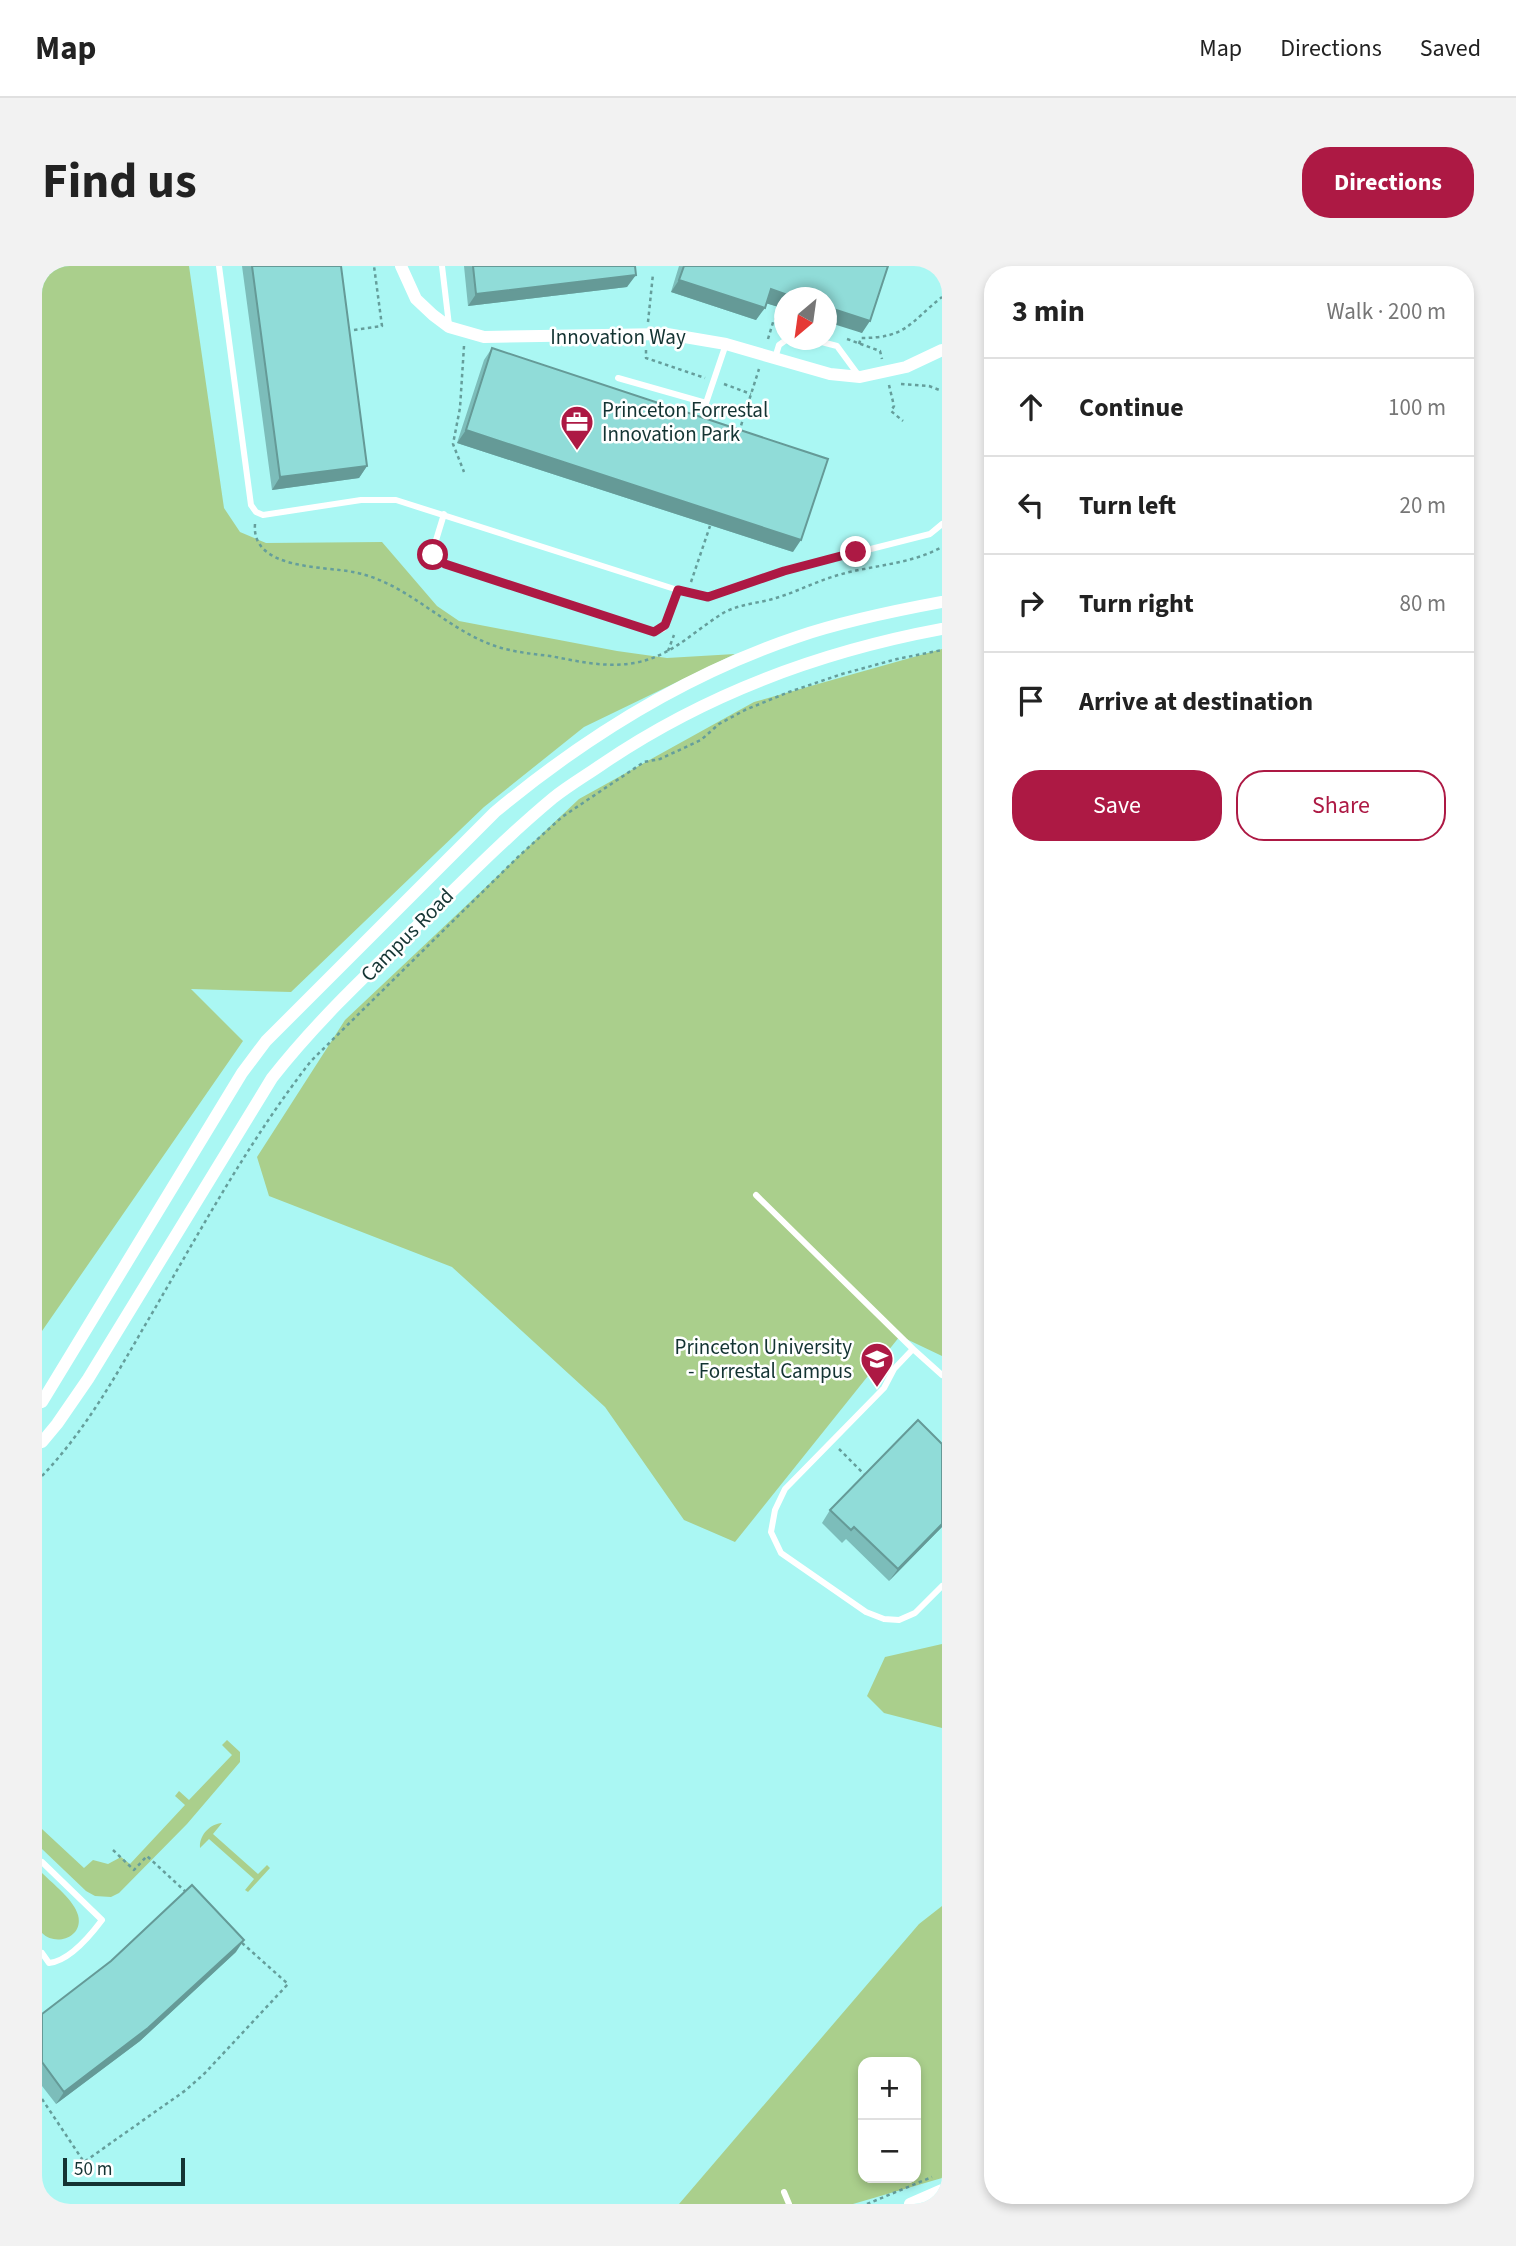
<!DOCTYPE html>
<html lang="en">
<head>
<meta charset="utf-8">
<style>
  :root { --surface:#fff; --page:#f2f2f2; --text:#222; --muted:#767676; --line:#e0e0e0; --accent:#ad1944 }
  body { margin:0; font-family:"Source Sans 3",sans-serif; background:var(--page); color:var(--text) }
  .controls { position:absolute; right:21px; bottom:21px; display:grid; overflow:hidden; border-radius:14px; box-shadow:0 4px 10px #0003 }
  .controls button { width:63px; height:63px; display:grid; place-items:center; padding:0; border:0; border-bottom:2px solid var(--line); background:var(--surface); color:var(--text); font:35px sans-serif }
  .compass { position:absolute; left:732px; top:21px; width:63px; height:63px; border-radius:50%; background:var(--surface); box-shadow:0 4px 10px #0003; rotate:209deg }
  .scale { position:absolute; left:21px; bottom:18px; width:122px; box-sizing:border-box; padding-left:7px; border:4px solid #143433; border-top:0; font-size:19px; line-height:24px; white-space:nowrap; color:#143433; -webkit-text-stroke:5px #fff; paint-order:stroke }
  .stop { position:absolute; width:21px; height:21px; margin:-16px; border:5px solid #ad1944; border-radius:50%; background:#fff }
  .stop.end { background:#ad1944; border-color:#fff; box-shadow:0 2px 7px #0008 }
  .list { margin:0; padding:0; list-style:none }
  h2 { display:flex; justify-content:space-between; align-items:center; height:91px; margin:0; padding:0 28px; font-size:30px }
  h2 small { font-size:23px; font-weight:400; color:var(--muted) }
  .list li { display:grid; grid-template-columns:46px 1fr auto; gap:21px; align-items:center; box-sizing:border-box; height:98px; padding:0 28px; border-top:2px solid var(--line) }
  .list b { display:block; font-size:26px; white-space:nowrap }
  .list em { font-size:23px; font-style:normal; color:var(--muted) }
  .actions { display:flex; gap:14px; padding:21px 28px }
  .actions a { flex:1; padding:16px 0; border:2px solid var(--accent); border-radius:28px; text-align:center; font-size:24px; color:var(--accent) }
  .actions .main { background:var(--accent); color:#fff }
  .icon { flex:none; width:38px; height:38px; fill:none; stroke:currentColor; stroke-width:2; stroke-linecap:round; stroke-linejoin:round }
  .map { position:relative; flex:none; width:900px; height:1938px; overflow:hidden; border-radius:28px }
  header { display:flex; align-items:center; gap:42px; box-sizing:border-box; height:98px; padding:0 35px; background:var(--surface); border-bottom:2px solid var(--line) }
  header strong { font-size:33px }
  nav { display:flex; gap:38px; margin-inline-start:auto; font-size:24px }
  .intro { display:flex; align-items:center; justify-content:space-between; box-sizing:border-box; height:168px; padding:0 42px }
  h1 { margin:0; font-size:49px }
  .button { padding:18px 32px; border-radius:28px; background:var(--accent); color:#fff; font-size:24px; font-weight:700 }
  main { display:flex; gap:42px; padding:0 42px }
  aside { flex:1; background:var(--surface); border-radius:28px; box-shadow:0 4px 10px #0003 }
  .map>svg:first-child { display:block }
  .green { fill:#aacf8c; fill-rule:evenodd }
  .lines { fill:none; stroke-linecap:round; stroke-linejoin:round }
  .path { stroke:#659e9b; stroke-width:2.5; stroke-dasharray:3.5 3.5; stroke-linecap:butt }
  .service { stroke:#fff; stroke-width:6 }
  .minor { stroke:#fff; stroke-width:12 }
  .wall { fill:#7cbdba }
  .shaded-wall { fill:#659a97 }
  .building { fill:#90dcd8; stroke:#659a97; stroke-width:2 }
  .route { stroke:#ad1944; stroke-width:9 }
  .labels { text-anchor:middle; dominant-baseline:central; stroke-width:5; stroke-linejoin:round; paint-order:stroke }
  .street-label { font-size:21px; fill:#143433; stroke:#fff }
  .poi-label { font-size:21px; fill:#143433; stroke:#fff; text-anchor:start }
</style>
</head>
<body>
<header>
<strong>Map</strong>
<nav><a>Map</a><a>Directions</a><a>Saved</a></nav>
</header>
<div class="intro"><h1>Find us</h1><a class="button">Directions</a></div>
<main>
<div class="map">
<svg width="900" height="1938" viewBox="0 0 900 1938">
  <rect width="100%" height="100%" fill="#aaf7f3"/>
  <path class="green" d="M0 0H147L182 242 198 266 224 277 340 276 395 340 417 355 575 385 625 392 693 388 542 461 442 541 249 726 149 723 201 775 0 1065Z
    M900 383V1090L858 1070 693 1276 642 1254 563 1141 410 1001 227 930 215 891 303 754 537 533 712 436Z
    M900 1378V1462L842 1447 825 1430 843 1391Z
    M185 1474 198 1486V1496L145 1558 77 1627 69 1631 53 1630 44 1625 0 1583V1563L42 1602 51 1594 66 1598 79 1591 88 1598 143 1539 133 1530 137 1525 147 1534 190 1489 180 1479Z
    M180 1557 171 1568 216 1608 225 1599 228 1602 206 1626 203 1624 212 1613 167 1573 158 1582C157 1569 168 1558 180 1557Z
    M0 1607C11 1618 32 1634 36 1649 42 1671 14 1681 0 1667Z
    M900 1640V1912L811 1938H637L877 1658ZM821 1796H874V1912H821Z"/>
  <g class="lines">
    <path class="path" d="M606 56 611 8
      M312 64 340 60 332 0
      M726 73 732 53 743 55
      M805 73 838 85 840 93
      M817 78 819 72C865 72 867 57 900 31
      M422 80 418 142 411 178 422 206
      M604 84V92L663 112
      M682 118 709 128
      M859 118 887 120 900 125
      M847 119 852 140 849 145 861 155
      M697 166 717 103
      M213 258C209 304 282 300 311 306 366 316 403 364 456 381 473 386 490 388 508 390 535 395 563 402 592 397 631 390 651 365 683 346 698 338 718 337 734 332 754 326 773 316 793 310 828 299 868 299 900 281
      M649 316 668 260
      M626 385 632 369
      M797 1183 822 1208
      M0 1210C42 1166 72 1113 102 1061 155 971 205 877 269 795L477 590 520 551 602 496 618 493 659 474 677 458 703 444 747 426 800 408 855 393 900 384
      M71 1584 92 1604 105 1590 145 1627
      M0 1833 42 1896 144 1824 163 1807 246 1718 199 1676
      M825 1938 890 1911"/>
    <path class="service" d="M177 0 209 239 214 246 221 249 319 234H354L642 326 666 331 675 329 742 305 888 268 900 258
      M400 0 407 59
      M772 74 795 80 817 110
      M733 92 737 79 744 74
      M576 112 664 137 684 78
      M402 248 391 284V289L397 295 603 364 612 366 621 363 636 324
      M714 929 871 1083
      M900 1109 871 1083 852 1103 842 1122 743 1223 733 1244 729 1266 739 1287 824 1346 842 1353 857 1354 873 1347 900 1320
      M0 1596 60 1654C48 1670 27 1695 7 1697L0 1687
      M742 1926 747 1938"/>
    <path class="minor" d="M359 0 374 33 391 49 407 61 442 71 625 68 684 78 788 108 818 111 864 101 900 84
      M0 1136 200 807 224 775 453 546C542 472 645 408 755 371 802 355 851 345 900 336
      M0 1176 15 1158 46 1113 230 812C274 756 325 708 376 659 420 616 463 572 511 532 526 520 543 510 559 499 663 428 776 386 900 363
      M868 1938 900 1924"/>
  </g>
  <path class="wall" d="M200 0H299L325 200 317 212 230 224Z
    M422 0H593L585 21 426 40Z
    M637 0H846L820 67 743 32V43L724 37 714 54 629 26Z
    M450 82 751 286 415 177 442 94Z
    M900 1178V1261L847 1315 804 1273 800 1277 780 1257 788 1244Z
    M194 1686 98 1775 14 1838 0 1820V1748Z"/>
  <path class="shaded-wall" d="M594 9 585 21 426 40 434 28Z
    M637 14 723 42 714 54 629 26Z
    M729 23 754 32H743V43L720 36Z
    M785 41 828 55 820 67 785 56Z
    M424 164 759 274 751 286 415 177Z
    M325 200 317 212 230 224 238 211Z
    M900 1258V1261L847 1315 856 1303Z
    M202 1674 194 1686 98 1775 14 1838 22 1826Z"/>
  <path class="building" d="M210 0H299L325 200 238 211Z
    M431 0H593L594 9 434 28Z
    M642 0H846L828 55 785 41V32H754L729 23 723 42 637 14Z
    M450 82 786 193 759 274 424 164Z
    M876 1154 900 1178V1258L856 1303 812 1261 809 1264 788 1244Z
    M150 1619 202 1674 106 1762 22 1826 0 1796V1748L69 1695Z"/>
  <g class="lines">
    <path class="route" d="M391 289 403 298 612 366 623 359 636 324 666 331 742 305 814 286"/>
  </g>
  <defs>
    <symbol id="office-pin" viewBox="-11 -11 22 30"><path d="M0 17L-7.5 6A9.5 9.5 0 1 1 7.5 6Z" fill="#ad1944" stroke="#fff"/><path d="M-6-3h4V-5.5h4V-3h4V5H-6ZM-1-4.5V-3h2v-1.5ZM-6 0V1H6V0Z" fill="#fff"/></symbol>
    <symbol id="university-pin" viewBox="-11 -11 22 30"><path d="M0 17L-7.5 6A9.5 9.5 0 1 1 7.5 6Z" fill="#ad1944" stroke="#fff"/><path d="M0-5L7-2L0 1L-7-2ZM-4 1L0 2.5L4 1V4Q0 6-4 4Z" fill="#fff"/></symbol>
  </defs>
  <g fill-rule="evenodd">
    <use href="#office-pin" x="516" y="137" width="38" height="52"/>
    <use href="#university-pin" x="816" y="1074" width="38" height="52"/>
  </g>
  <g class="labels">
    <g class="street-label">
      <text x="576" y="71">Innovation Way</text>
      <text transform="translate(365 669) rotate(-45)">Campus Road</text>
    </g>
    <g class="poi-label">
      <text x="560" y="144">Princeton Forrestal<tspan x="560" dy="24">Innovation Park</tspan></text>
      <text x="810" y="1081" text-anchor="end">Princeton University<tspan x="810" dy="24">- Forrestal Campus</tspan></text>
    </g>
  </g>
</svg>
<div class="controls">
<button>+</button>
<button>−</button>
</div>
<svg class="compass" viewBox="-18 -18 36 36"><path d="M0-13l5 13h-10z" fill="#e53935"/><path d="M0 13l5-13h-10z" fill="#767676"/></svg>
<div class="scale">50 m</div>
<div class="stop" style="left:391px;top:289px"></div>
<div class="stop end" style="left:814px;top:286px"></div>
</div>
<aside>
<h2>3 min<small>Walk · 200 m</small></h2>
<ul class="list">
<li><svg class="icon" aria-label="ahead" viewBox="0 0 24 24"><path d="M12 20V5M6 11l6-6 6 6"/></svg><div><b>Continue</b></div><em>100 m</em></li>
<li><svg class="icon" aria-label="left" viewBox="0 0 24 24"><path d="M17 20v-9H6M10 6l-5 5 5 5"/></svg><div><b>Turn left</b></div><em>20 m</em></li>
<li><svg class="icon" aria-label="right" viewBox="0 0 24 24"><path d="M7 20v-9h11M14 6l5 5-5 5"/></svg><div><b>Turn right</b></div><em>80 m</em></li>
<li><svg class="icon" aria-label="arrive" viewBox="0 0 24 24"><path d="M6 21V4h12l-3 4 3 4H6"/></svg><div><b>Arrive at destination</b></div></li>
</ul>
<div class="actions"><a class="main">Save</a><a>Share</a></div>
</aside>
</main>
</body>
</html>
